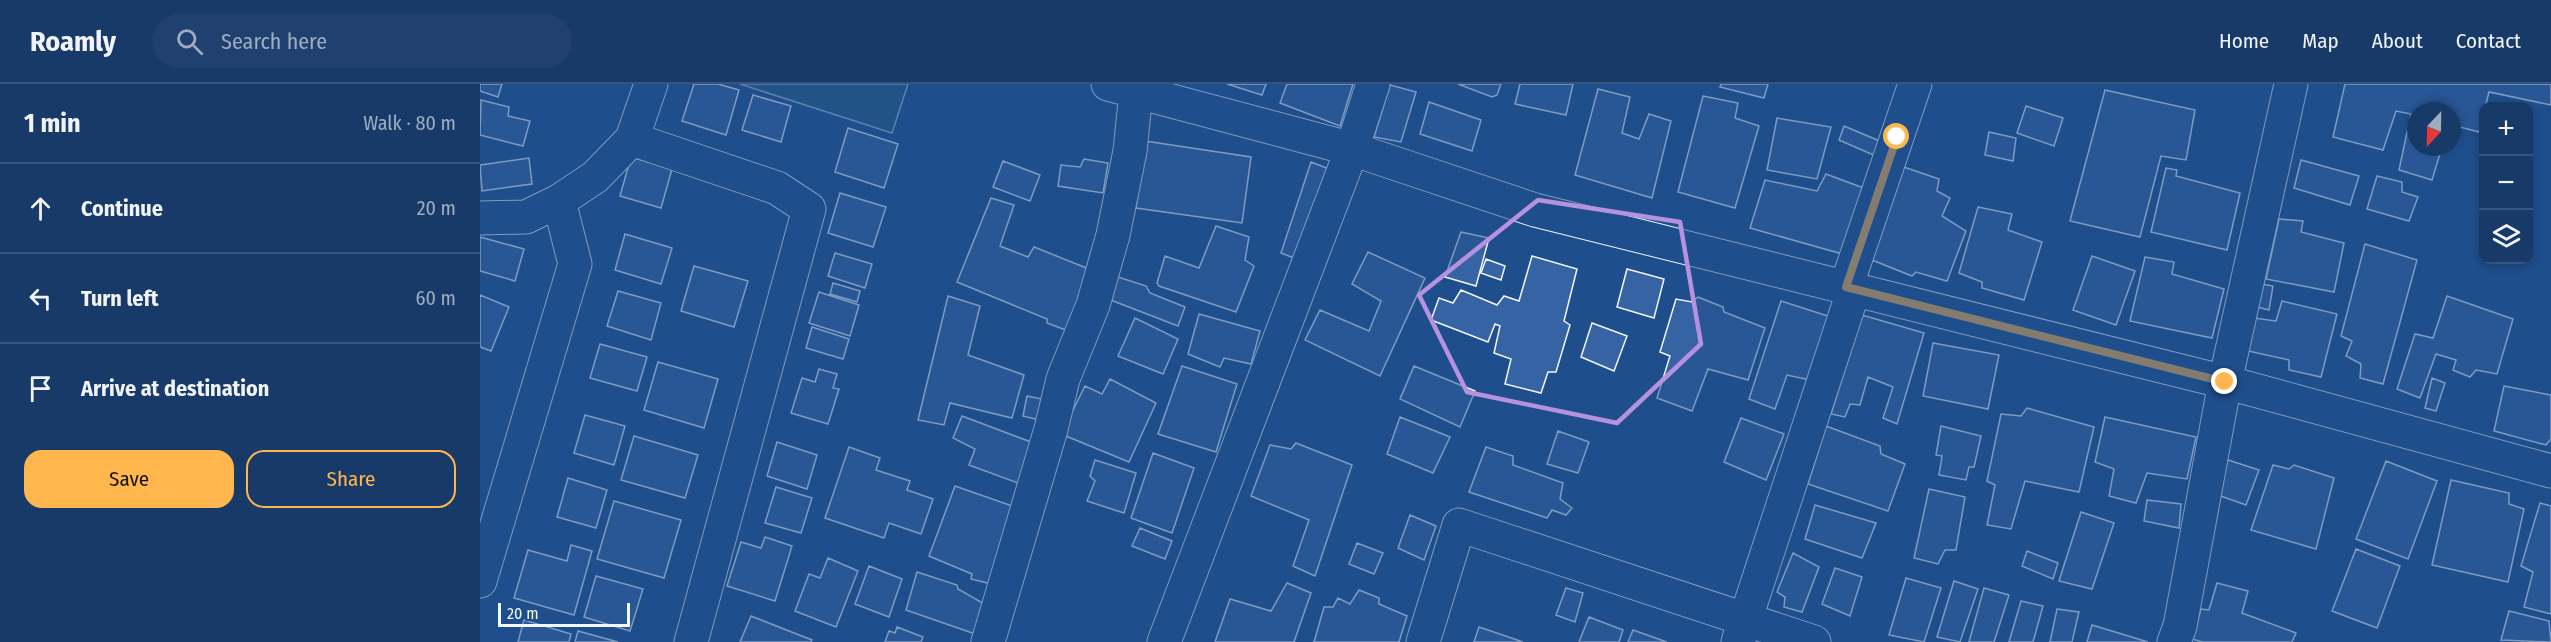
<!DOCTYPE html>
<html lang="en">
<head>
<meta charset="utf-8">
<style>
  :root { --surface:#173a69; --page:#20416f; --text:#f1f3f6; --muted:#9eadc0; --line:#36547d; --accent:#ffb74d }
  body { margin:0; font-family:"Fira Sans Condensed",sans-serif; background:var(--page); color:var(--text) }
  .controls { position:absolute; right:18px; top:18px; display:grid; overflow:hidden; border-radius:12px; box-shadow:0 3px 9px #0003 }
  .controls button { width:54px; height:54px; display:grid; place-items:center; padding:0; border:0; border-bottom:2px solid var(--line); background:var(--surface); color:var(--text); font:30px sans-serif }
  .compass { position:absolute; left:1927px; top:18px; width:54px; height:54px; border-radius:50%; background:var(--surface); box-shadow:0 3px 9px #0003; rotate:202deg }
  .scale { position:absolute; left:18px; bottom:15px; width:132px; box-sizing:border-box; padding-left:6px; border:3px solid #f2f6ff; border-top:0; font-size:16px; line-height:21px; white-space:nowrap; color:#f2f6ff; -webkit-text-stroke:4px #1f4e8c; paint-order:stroke }
  .stop { position:absolute; width:18px; height:18px; margin:-14px; border:4px solid #ffb74d; border-radius:50%; background:#fff }
  .stop.end { background:#ffb74d; border-color:#fff; box-shadow:0 2px 6px #0008 }
  .list { margin:0; padding:0; list-style:none }
  h2 { display:flex; justify-content:space-between; align-items:center; height:78px; margin:0; padding:0 24px; font-size:26px }
  h2 small { font-size:20px; font-weight:400; color:var(--muted) }
  .list li { display:grid; grid-template-columns:39px 1fr auto; gap:18px; align-items:center; box-sizing:border-box; height:90px; padding:0 24px; border-top:2px solid var(--line) }
  .list b { display:block; font-size:22px; white-space:nowrap }
  .list em { font-size:20px; font-style:normal; color:var(--muted) }
  .actions { display:flex; gap:12px; padding:18px 24px }
  .actions a { flex:1; padding:14px 0; border:2px solid var(--accent); border-radius:18px; text-align:center; font-size:21px; color:var(--accent) }
  .actions .main { background:var(--accent); color:#111 }
  .icon { flex:none; width:33px; height:33px; fill:none; stroke:currentColor; stroke-width:2; stroke-linecap:round; stroke-linejoin:round }
  .map { position:relative; flex:none; width:2071px; height:558px; overflow:hidden }
  header { display:flex; align-items:center; gap:36px; box-sizing:border-box; height:84px; padding:0 30px; background:var(--surface); border-bottom:2px solid var(--line) }
  header strong { font-size:28px }
  nav { display:flex; gap:33px; margin-inline-start:auto; font-size:21px }
  .search { width:420px; height:54px; background:var(--page); display:flex; align-items:center; gap:15px; box-sizing:border-box; padding:0 21px; border-radius:33px; color:var(--muted); font-size:22px }
  main { display:flex }
  aside { flex:1; background:var(--surface) }
  .map>svg:first-child { display:block }
  .green { fill:#245a82; stroke:#a8bbd7; stroke-width:1.5 }
  .building { fill:#3563a3; stroke:#f2f6ff; stroke-width:1.5 }
  .lines { fill:none; stroke-linecap:round; stroke-linejoin:round }
  .minor-casing { stroke:#f2f6ff; stroke-width:35 }
  .minor { stroke:#1f4e8c; stroke-width:33 }
  .route { stroke:#ffb74d; stroke-width:8 }
  .marked { fill:none; stroke:#b691df; stroke-width:4.5; stroke-linejoin:round }
</style>
</head>
<body>
<header>
<strong>Roamly</strong>
<div class="search"><svg class="icon" aria-label="search" viewBox="0 0 24 24"><circle cx="10" cy="10" r="6"/><path d="M15 15l6 6"/></svg>Search here</div>
<nav><a>Home</a><a>Map</a><a>About</a><a>Contact</a></nav>
</header>
<main>
<aside>
<h2>1 min<small>Walk · 80 m</small></h2>
<ul class="list">
<li><svg class="icon" aria-label="ahead" viewBox="0 0 24 24"><path d="M12 20V5M6 11l6-6 6 6"/></svg><div><b>Continue</b></div><em>20 m</em></li>
<li><svg class="icon" aria-label="left" viewBox="0 0 24 24"><path d="M17 20v-9H6M10 6l-5 5 5 5"/></svg><div><b>Turn left</b></div><em>60 m</em></li>
<li><svg class="icon" aria-label="arrive" viewBox="0 0 24 24"><path d="M6 21V4h12l-3 4 3 4H6"/></svg><div><b>Arrive at destination</b></div></li>
</ul>
<div class="actions"><a class="main">Save</a><a>Share</a></div>
</aside>
<div class="map">
<svg width="2071" height="558" viewBox="0 0 2071 558">
  <rect width="100%" height="100%" fill="#1f4e8c"/>
  <path class="green" d="M260 0H428L412 49Z"/>
  <path class="building" d="M0 0H22L18 13 0 7Z
    M214 0H238L259 6 246 51 202 37Z
    M747 0H786L782 11Z
    M807 0H873L860 42 800 19Z
    M978 0H1021L1017 11 1012 13Z
    M1040 0H1093L1086 31 1035 20Z
    M1241 0H1288L1284 14 1240 3Z
    M1865 0H2071V21L2009 8 1999 48 1972 41V27H1936V63H1962L1952 96 1919 86 1931 30 1916 27 1903 66 1853 53Z
    M910 1 936 8 921 58 894 53Z
    M1118 5 1150 13 1142 49 1159 55 1169 30 1191 37 1172 114 1095 91Z
    M1625 6 1715 26 1706 76 1681 72 1660 153 1590 137Z
    M273 11 311 22 301 58 262 46Z
    M1223 12 1258 19 1255 34 1279 42 1255 124 1198 108Z
    M1 16 29 23 28 32 50 37 43 62 0 51Z
    M949 18 1001 36 992 67 940 50Z
    M1546 22 1583 34 1574 62 1537 49Z
    M1297 34 1351 43 1337 95 1287 86Z
    M1364 42 1402 58 1398 73 1359 56Z
    M368 44 418 60 404 104 355 88Z
    M1509 48 1536 54 1533 77 1505 71Z
    M665 57 771 73 762 139 656 124Z
    M151 73 192 85 181 124 140 112Z
    M49 74 52 100 2 107 0 81Z
    M604 75 628 79 623 109 578 102 581 81 600 83Z
    M1821 76 1879 92 1870 121 1814 104Z
    M523 77 560 91 550 117 513 103Z
    M831 78 849 85 819 176 801 169Z
    M1418 81 1459 95 1457 107 1470 114 1462 132 1486 147 1467 197 1436 188 1432 192 1387 174Z
    M1686 84 1697 86 1696 92 1760 109 1747 166 1671 148Z
    M1346 90 1389 106 1366 171 1270 144 1285 96 1337 107Z
    M1897 92 1922 98V108L1938 113 1929 137 1887 125Z
    M360 109 406 123 393 163 348 149Z
    M511 114 534 121 520 162 548 173 554 163 614 187 591 248 567 239V235L477 198Z
    M1498 123 1532 130 1528 146 1562 158 1544 216 1502 204V198L1479 189Z
    M1799 135 1823 137 1821 148 1864 159 1854 208 1786 195Z
    M736 142 769 153 765 176 774 182 756 228 679 202 677 199 685 172 719 184Z
    M981 148 1009 154 996 202 965 193Z
    M145 150 192 164 181 200 135 186Z
    M0 153 44 165 35 197 0 187Z
    M1885 160 1937 176 1903 300 1880 294 1881 280 1866 272 1872 257 1861 252Z
    M888 168 945 194 900 292 825 256 840 226 889 247 901 217 872 200Z
    M355 169 392 180 385 204 348 192Z
    M1052 172 1097 185 1084 237 1090 241 1076 288H1068L1061 309 1025 300 1031 275 1014 269 1020 242 1015 240 1008 258 951 236 959 214 973 219 981 206 1017 221 1024 212 1039 217Z
    M1612 172 1655 187 1636 241 1593 226Z
    M1665 173 1694 178 1692 190 1744 205 1732 254 1650 237Z
    M1006 175 1025 182 1021 196 1001 189Z
    M214 182 268 197 254 243 201 227Z
    M1147 185 1184 195 1174 234 1137 223Z
    M635 192 666 202 670 209 705 223 698 242 628 215Z
    M353 199 380 207 377 218 350 210Z
    M1781 200 1793 202 1789 226 1777 223Z
    M138 207 181 219 171 256 127 242Z
    M339 208 379 221 370 252 329 239Z
    M0 211 29 223 11 267 0 263Z
    M468 212 500 222 488 271 544 291 532 334 470 319 464 341 438 336Z
    M1967 212 2033 235 2017 290 1996 286 1990 293 1973 286 1976 276 1956 270 1940 314 1917 305 1935 250 1953 254Z
    M1218 213 1243 223 1244 228 1285 244 1268 296 1228 285 1212 327 1177 314 1190 272 1180 268 1196 215 1212 218Z
    M1301 217 1354 234 1335 297 1307 291 1295 325 1269 315Z
    M1802 217 1857 230 1841 293 1809 286V276L1768 267 1774 234 1796 237Z
    M719 230 780 247 771 280 744 274 740 283 708 270Z
    M1382 231 1444 249 1417 340 1403 334 1413 303 1388 293 1380 321 1370 320 1365 333 1351 330Z
    M655 234 698 255 683 290 638 272Z
    M1112 239 1147 252 1134 287 1101 273Z
    M332 243 369 255 363 275 326 264Z
    M1453 259 1519 271 1508 325 1443 312Z
    M120 260 167 273 157 307 110 294Z
    M178 278 238 295 224 344 164 326Z
    M702 282 757 300 736 368 678 350Z
    M934 282 995 307 980 343 920 315Z
    M339 285 357 290 353 304 359 305 348 340 311 329 322 294 335 298Z
    M1952 294 1965 299 1956 327 1945 324Z
    M630 295 676 319 649 378 581 350 605 302 622 310Z
    M2024 302 2071 311V355L2066 361 2014 347Z
    M547 312 567 316 563 337 543 332Z
    M1547 324 1614 343 1599 408 1545 397 1531 445 1507 441 1515 401 1507 397 1521 330 1541 332Z
    M105 331 145 342 134 381 94 369Z
    M482 332 559 361 538 399 489 381 495 365 473 354Z
    M920 333 970 353 953 389 907 370Z
    M1625 333 1716 353 1707 395 1667 389 1656 419 1629 412 1634 385 1615 378Z
    M1261 334 1304 350 1286 396 1244 378Z
    M1346 342 1400 362 1401 370 1425 380 1408 427 1328 400Z
    M1461 342 1501 352 1494 383H1489L1486 396 1459 391 1462 372 1456 371Z
    M1078 347 1109 358 1098 389 1067 380Z
    M154 352 218 371 205 414 141 396Z
    M297 358 337 371 327 405 287 392Z
    M816 359 872 381 835 492 813 482 829 436 771 412 790 361 811 365Z
    M369 363 400 374 396 386 430 397 427 406 453 415 441 450 409 439 404 454 345 434Z
    M1006 363 1033 372V381L1083 399 1080 415 1092 424 1086 431 1072 426 1067 434 989 408Z
    M673 369 714 384 692 449 651 434Z
    M1745 375 1779 386 1766 421 1735 410Z
    M615 376 656 389 644 429 607 417 615 397 610 392Z
    M1906 377 1957 397 1928 475 1876 455Z
    M1793 381 1809 385 1814 381 1854 394 1836 465 1771 446Z
    M88 394 127 406 116 444 77 433Z
    M1971 396 2029 409V420L2044 425 2028 498 1952 481Z
    M475 402 538 424 512 500 491 495 492 490 449 472Z
    M296 403 332 414 321 449 285 439Z
    M1449 405 1485 413 1476 466H1465L1458 480 1434 474Z
    M1667 416 1701 420 1699 444 1664 437Z
    M134 417 201 436 184 494 117 475Z
    M2060 419 2071 422V530L2044 523 2053 488 2041 482Z
    M1335 421 1396 439 1382 474 1325 455Z
    M1601 428 1634 439 1612 505 1579 497Z
    M930 431 956 442 944 476 918 464Z
    M660 444 692 457 685 475 652 462Z
    M285 453 312 462 295 517 247 502 261 458 281 464Z
    M877 459 903 469 894 490 869 480Z
    M91 461 112 467 94 531 34 514 48 466 87 477Z
    M1876 465 1920 482 1897 544 1852 527Z
    M1547 467 1578 479 1573 495 1542 482Z
    M1313 469 1339 483 1322 528 1304 523 1305 513 1297 508Z
    M348 474 378 487 356 543 315 527 329 490 340 494Z
    M389 482 422 495 409 533 375 520Z
    M1355 484 1382 493 1370 532 1342 520Z
    M437 488 477 501 478 505 508 522 498 551 426 526Z
    M116 492 163 505 150 547 104 533Z
    M1426 494 1461 504 1444 558 1409 551Z
    M1474 497 1498 505 1480 558 1457 553Z
    M807 499 831 509 814 558H735L750 515 791 527Z
    M1737 499 1768 507 1762 529 1816 549 1812 558H1722L1712 555 1721 525 1729 526Z
    M1086 504 1103 509 1095 538 1076 531Z
    M1504 504 1529 511 1514 558H1489Z
    M879 506 899 514V520L927 532 919 558H834L844 523H853L858 514 870 520Z
    M1541 517 1563 522 1553 558H1529Z
    M1577 525 1599 528 1592 558H1570Z
    M2029 527 2069 537 2071 558 2021 556Z
    M271 532 332 556 331 558H260Z
    M1109 533 1143 546 1139 558H1099Z
    M44 536 91 550 89 558H38Z
    M1612 541 1668 558H1607Z
    M417 543 443 553 441 558H405L409 547 415 549Z
    M999 543 1043 558H994Z
    M1153 546 1187 558H1148Z
    M98 547 138 558H95Z"/>
  <g class="lines">
    <defs>
      <path id="minor" d="M628 0 872 65 1055 126 1745 298 2071 387
        M152 55 297 104 329 125 211 558
        M0 134 46 133 79 117 115 93 152 55 171 0
        M1366 203 1435 0
        M0 497 95 180 79 117
        M508 558 571 345 583 295 613 221 633 151 650 67 656 8
        M684 558 872 65 893 0
        M943 558 979 441 1334 558
        M1258 558 1374 205
        M1694 558 1700 542 1745 298 1811 0"/>
    </defs>
    <use href="#minor" class="minor-casing"/>
    <use href="#minor" class="minor"/>
  </g>
  <g class="lines">
    <path class="route" d="M1417 53 1366 203 1745 298"/>
  </g>
  <path d="M0 0H2071V558H0ZM1058 116 1200 138 1221 260 1137 339 987 308 939 211Z" fill="#1f4e8c" fill-opacity=".55" fill-rule="evenodd"/>
  <path class="marked" d="M1058 116 1200 138 1221 260 1137 339 987 308 939 211Z"/>
</svg>
<div class="controls">
<button>+</button>
<button>−</button>
<button><svg class="icon" aria-label="layers" viewBox="0 0 24 24"><path d="M12 4l9 5-9 5-9-5zM3 14l9 5 9-5"/></svg></button>
</div>
<svg class="compass" viewBox="-18 -18 36 36"><path d="M0-13l5 13h-10z" fill="#e53935"/><path d="M0 13l5-13h-10z" fill="#9eadc0"/></svg>
<div class="scale">20 m</div>
<div class="stop" style="left:1417px;top:53px"></div>
<div class="stop end" style="left:1745px;top:298px"></div>
</div>
</main>
</body>
</html>
